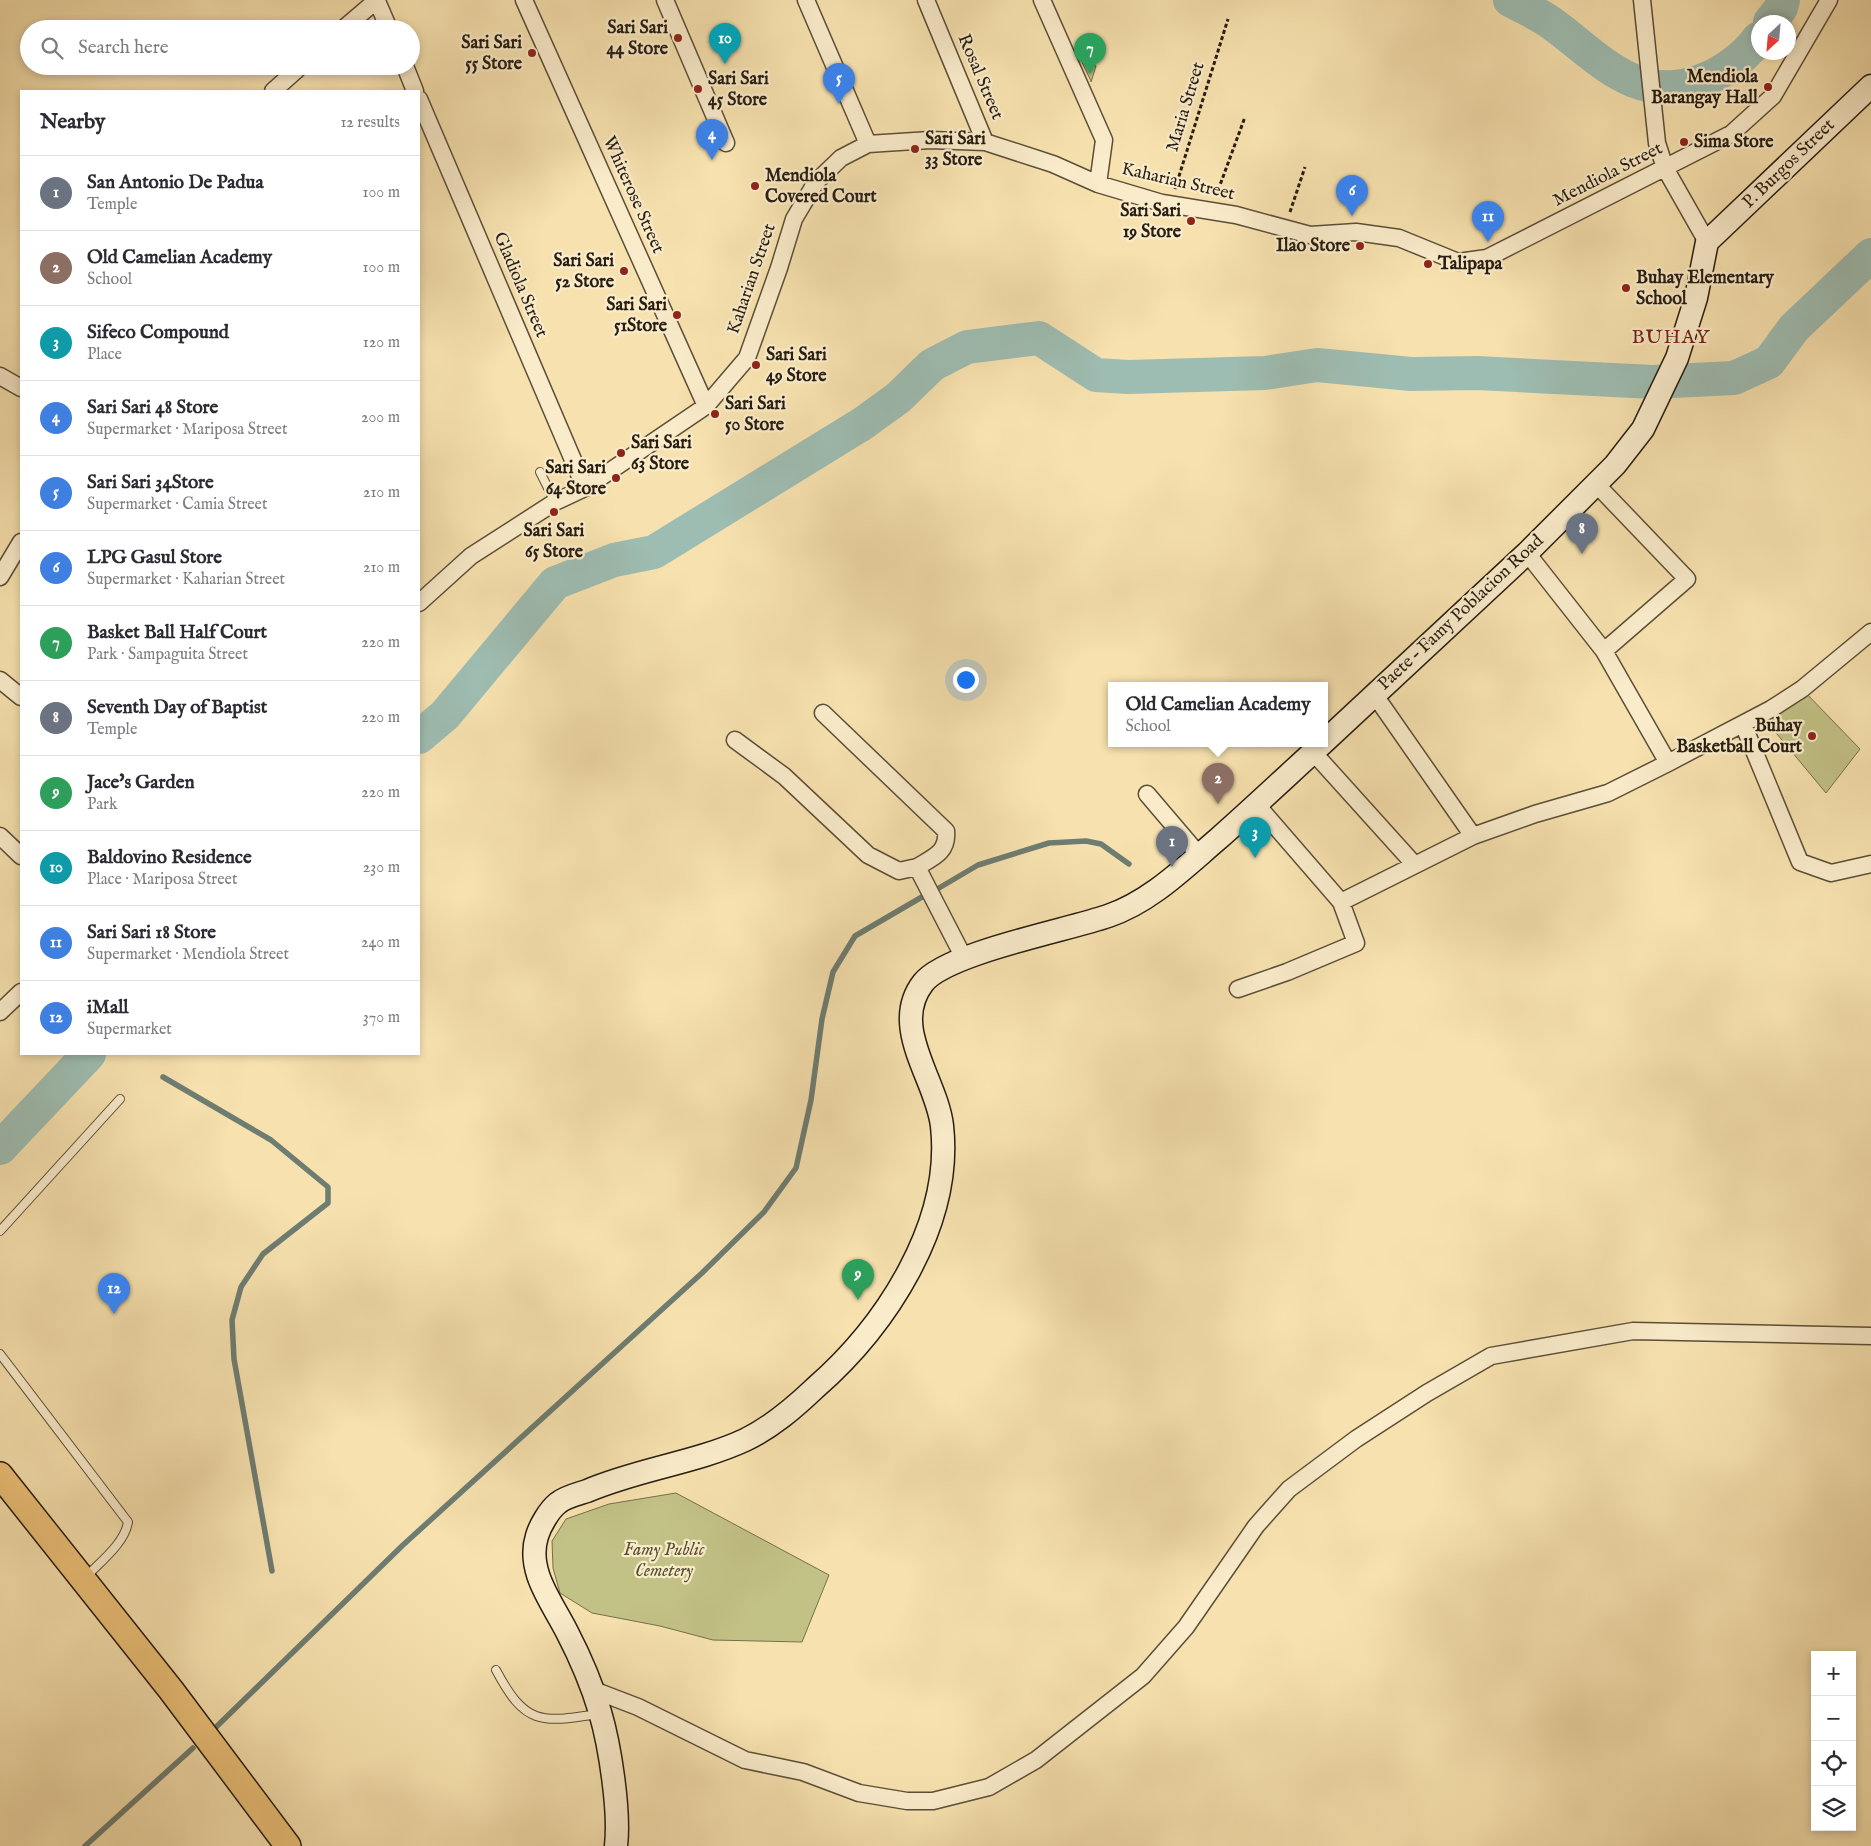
<!DOCTYPE html>
<html lang="en">
<head>
<meta charset="utf-8">
<style>
  :root { --surface:#fff; --page:#f7f7f7; --text:#2b2b33; --muted:#7c7c81; --line:#e1e1e2; --accent:#8f2418 }
  body { margin:0; font-family:"IM FELL English",serif; background:var(--page); color:var(--text) }
  .controls { position:absolute; right:15px; bottom:15px; display:grid; overflow:hidden; border-radius:0px; box-shadow:0 2px 8px #0003 }
  .controls button { width:45px; height:45px; display:grid; place-items:center; padding:0; border:0; border-bottom:1px solid var(--line); background:var(--surface); color:var(--text); font:25px sans-serif }
  .compass { position:absolute; left:1751px; top:15px; width:45px; height:45px; border-radius:50%; background:var(--surface); box-shadow:0 2px 8px #0003; rotate:206deg }
  .you { position:absolute; left:965px; top:679px; width:18px; height:18px; margin:-12px; border:4px solid #fff; border-radius:50%; background:#1a73e8; box-shadow:0 0 0 8px #1a73e833 }
  .badge { display:grid; place-items:center; width:32px; height:32px; border-radius:50%; background:var(--accent); color:#fff; font-size:16px; font-weight:700 }
  .pin { position:absolute; translate:-50% -41px; filter:drop-shadow(0 1px 2px #0008) }
  .pin::after { content:''; position:absolute; top:26px; width:18px; height:15px; background:inherit; clip-path:polygon(0 0,100% 0,50% 100%) }
  .popup { position:absolute; left:1108px; top:682px; width:220px; height:65px; box-sizing:border-box; display:grid; place-content:center; border-radius:0px; background:var(--surface); filter:drop-shadow(0 1px 4px #0005); font-size:16px; white-space:nowrap; color:var(--muted) }
  .popup b { font-size:19px; color:var(--text) }
  .popup::after { content:''; position:absolute; left:50%; top:100%; margin-left:-10px; border:10px solid transparent; border-top-color:var(--surface) }
  .list { margin:0; padding:0; list-style:none }
  h2 { display:flex; justify-content:space-between; align-items:center; height:65px; margin:0; padding:0 20px; font-size:21px }
  h2 small { font-size:16px; font-weight:400; color:var(--muted) }
  .list li { display:grid; grid-template-columns:32px 1fr auto; gap:15px; align-items:center; box-sizing:border-box; height:75px; padding:0 20px; border-top:1px solid var(--line) }
  .list b { display:block; font-size:19px; white-space:nowrap }
  .list p { margin:0; font-size:16px; white-space:nowrap; color:var(--muted) }
  .list em { font-size:16px; font-style:normal; color:var(--muted) }
  .icon { flex:none; width:28px; height:28px; fill:none; stroke:currentColor; stroke-width:2; stroke-linecap:round; stroke-linejoin:round }
  .map { position:relative; flex:none; width:1871px; height:1846px; overflow:hidden }
  .search { position:absolute; background:var(--surface); box-shadow:0 2px 8px #0003; left:20px; top:20px; width:400px; height:55px; display:flex; align-items:center; gap:12px; box-sizing:border-box; padding:0 18px; border-radius:28px; color:var(--muted); font-size:19px }
  .panel { position:absolute; background:var(--surface); box-shadow:0 2px 8px #0003; left:20px; top:90px; width:400px; height:965px; border-radius:0px }
  .map>svg:first-child { display:block }
  .green { fill:#c3c286; stroke:#75704c }
  .lines { fill:none; stroke-linecap:round; stroke-linejoin:round }
  .stream { stroke:#6e7d72; stroke-width:5.5 }
  .river { stroke:#9ebdb2; stroke-width:34 }
  .lane-casing { stroke:#5b4e38; stroke-width:10 }
  .street-casing { stroke:#5b4e38; stroke-width:19 }
  .secondary-casing { stroke:#271d11; stroke-width:25 }
  .primary-casing { stroke:#271d11; stroke-width:28 }
  .path { stroke:#271d11; stroke-width:3; stroke-dasharray:4 2.5; stroke-linecap:butt }
  .lane { stroke:#faeccb; stroke-width:8 }
  .street { stroke:#faeccb; stroke-width:16 }
  .secondary { stroke:#faeccb; stroke-width:22 }
  .primary { stroke:#ecc178; stroke-width:25 }
  .poi-dot { fill:#8f2418; stroke:#faeccb; stroke-width:2 }
  .labels { text-anchor:middle; dominant-baseline:central; stroke-width:4.5; stroke-linejoin:round; paint-order:stroke }
  .poi-label { font-size:18px; font-weight:bold; fill:#271d11; stroke:#faeccb; text-anchor:end }
  .street-label { font-size:18px; fill:#271d11; stroke:#faeccb }
  .park-label { font-size:18px; font-style:italic; fill:#564f34; stroke:#faeccb }
  .quarter-label { font-size:20px; letter-spacing:1px; fill:#7a1f14; stroke:#faeccb }
</style>
</head>
<body>
<div class="map">
<svg width="1871" height="1846" viewBox="0 0 1871 1846">
  <rect width="100%" height="100%" fill="#f7e2af"/>
  <filter id="stains"><feTurbulence type="fractalNoise" baseFrequency=".004" numOctaves="4"/><feColorMatrix values="0 0 0 0 .2 0 0 0 0 .09 0 0 0 0 .02 0 0 0 .5 -.17"/></filter>
  <radialGradient id="worn" r=".72"><stop offset=".6" stop-color="#630" stop-opacity="0"/><stop offset="1" stop-color="#630" stop-opacity=".3"/></radialGradient>
  <path class="green" d="M1078 54 1096 66 1091 82V81Z
    M1802 689 1860 749 1826 793 1767 722Z
    M676 1493 829 1575 802 1642 713 1640 660 1626 592 1613 560 1593 553 1568 552 1541 566 1519 609 1504Z"/>
  <g class="lines">
    <path class="stream" d="M939 888 978 865 1049 843 1086 841 1101 844 1129 864
      M163 1077 271 1140 328 1187V1203L263 1254 241 1287 232 1320 234 1359 272 1571
      M212 1731 403 1545 702 1273 764 1212 796 1168 811 1100 822 1019 833 972 855 936 927 894
      M85 1846 193 1748"/>
    <path class="river" d="M1510 0C1525 8 1541 15 1554 25 1601 60 1637 104 1701 81 1723 73 1745 57 1758 39
      M1770 22 1781 8 1783 0
      M419 737 445 715 555 583 614 560 654 552 862 424 898 398 932 365 967 347 1039 338 1096 375 1128 377 1265 373 1317 365 1411 374 1477 373 1653 382 1734 378 1769 362 1794 328 1871 255
      M0 1148 89 1054"/>
    <defs>
      <path id="lane" d="M540 472 555 502
        M0 1231 120 1099
        M0 1354 128 1522C125 1543 100 1562 86 1577
        M496 1670C525 1725 540 1723 598 1714"/>
      <path id="street" d="M524 0 706 406
        M665 0 726 143
        M806 0 868 144
        M926 0 985 142
        M1042 0 1104 140 1098 184
        M1642 0 1657 143 1665 168 1707 242
        M377 1 389 29
        M343 29 377 0
        M405 66 415 91
        M273 91 301 66
        M419 99 585 488
        M0 376 21 388
        M1596 484 1687 579 1604 651
        M1527 553 1604 651 1668 763
        M0 577 21 542
        M419 603 471 556 555 502 585 488 706 406 747 358 779 268 794 219 816 182 841 158 868 144 930 140 985 142 1053 164 1098 184 1162 203 1236 215 1310 235 1356 232 1399 238 1458 262 1487 258 1731 134 1773 96 1829 0
        M0 680 21 697
        M1374 694 1473 836
        M823 713 946 831C948 852 934 857 917 867
        M1743 724 1800 862 1831 873 1871 864
        M735 740 784 776 868 855 899 871 917 867 964 958
        M1313 752 1414 864
        M1147 794 1199 855
        M1257 805 1341 902
        M0 836 21 856
        M1238 989 1287 972 1356 943 1341 902 1473 836 1535 814 1608 793 1668 763 1771 709 1802 689 1871 632
        M0 1012 21 992
        M591 1689 638 1707 745 1760 803 1772 859 1793 907 1801H933L989 1787 1036 1760 1143 1676 1186 1627 1256 1526 1289 1489 1356 1439 1427 1393 1491 1356 1633 1331 1871 1336"/>
      <path id="secondary" d="M1324 742 1527 553 1615 465 1643 429 1677 358 1696 298 1707 242 1871 86
        M616 1846C620 1811 610 1746 600 1712 592 1685 580 1657 567 1632 552 1602 526 1571 537 1536 540 1526 549 1510 558 1503 565 1497 578 1494 587 1491 638 1469 695 1463 745 1440 772 1427 794 1408 815 1388 886 1326 953 1224 942 1126 937 1080 889 1027 923 983 946 953 1068 930 1108 916 1150 902 1184 868 1218 839 1253 808 1288 775 1323 743"/>
      <path id="primary" d="M0 1475 171 1690 288 1846"/>
    </defs>
    <use href="#lane" class="lane-casing"/>
    <use href="#street" class="street-casing"/>
    <use href="#secondary" class="secondary-casing"/>
    <use href="#primary" class="primary-casing"/>
    <path class="path" d="M1175 189 1228 19
      M1216 196 1245 117
      M1290 212 1305 167"/>
    <use href="#lane" class="lane"/>
    <use href="#street" class="street"/>
    <use href="#secondary" class="secondary"/>
    <use href="#primary" class="primary"/>
  </g>
  <g class="poi-dot">
    <circle cx="678" cy="38" r="5"/>
    <circle cx="532" cy="53" r="5"/>
    <circle cx="1768" cy="87" r="5"/>
    <circle cx="698" cy="89" r="5"/>
    <circle cx="1684" cy="142" r="5"/>
    <circle cx="915" cy="149" r="5"/>
    <circle cx="755" cy="186" r="5"/>
    <circle cx="1191" cy="221" r="5"/>
    <circle cx="1360" cy="246" r="5"/>
    <circle cx="1428" cy="264" r="5"/>
    <circle cx="624" cy="271" r="5"/>
    <circle cx="1626" cy="288" r="5"/>
    <circle cx="677" cy="315" r="5"/>
    <circle cx="756" cy="365" r="5"/>
    <circle cx="715" cy="414" r="5"/>
    <circle cx="621" cy="453" r="5"/>
    <circle cx="616" cy="478" r="5"/>
    <circle cx="554" cy="512" r="5"/>
    <circle cx="1812" cy="736" r="5"/>
  </g>
  <g class="labels">
    <g class="poi-label">
      <text x="668" y="28">Sari Sari<tspan x="668" dy="21">44 Store</tspan></text>
      <text x="522" y="43">Sari Sari<tspan x="522" dy="21">55 Store</tspan></text>
      <text x="1758" y="77">Mendiola<tspan x="1758" dy="21">Barangay Hall</tspan></text>
      <text x="708" y="79" text-anchor="start">Sari Sari<tspan x="708" dy="21">45 Store</tspan></text>
      <text x="925" y="139" text-anchor="start">Sari Sari<tspan x="925" dy="21">33 Store</tspan></text>
      <text x="1694" y="142" text-anchor="start">Sima Store</text>
      <text x="765" y="176" text-anchor="start">Mendiola<tspan x="765" dy="21">Covered Court</tspan></text>
      <text x="1181" y="211">Sari Sari<tspan x="1181" dy="21">19 Store</tspan></text>
      <text x="1350" y="246">Ilao Store</text>
      <text x="614" y="261">Sari Sari<tspan x="614" dy="21">52 Store</tspan></text>
      <text x="1438" y="264" text-anchor="start">Talipapa</text>
      <text x="1636" y="278" text-anchor="start">Buhay Elementary<tspan x="1636" dy="21">School</tspan></text>
      <text x="667" y="305">Sari Sari<tspan x="667" dy="21">51Store</tspan></text>
      <text x="766" y="355" text-anchor="start">Sari Sari<tspan x="766" dy="21">49 Store</tspan></text>
      <text x="725" y="404" text-anchor="start">Sari Sari<tspan x="725" dy="21">50 Store</tspan></text>
      <text x="631" y="443" text-anchor="start">Sari Sari<tspan x="631" dy="21">63 Store</tspan></text>
      <text x="606" y="468">Sari Sari<tspan x="606" dy="21">64 Store</tspan></text>
      <text x="554" y="531" text-anchor="middle">Sari Sari<tspan x="554" dy="21">65 Store</tspan></text>
      <text x="1802" y="726">Buhay<tspan x="1802" dy="21">Basketball Court</tspan></text>
    </g>
    <g class="street-label">
      <text transform="translate(980 77) rotate(67)">Rosal Street</text>
      <text transform="translate(1186 107) rotate(-73)">Maria Street</text>
      <text transform="translate(1789 164) rotate(-44)">P. Burgos Street</text>
      <text transform="translate(1608 175) rotate(-27)">Mendiola Street</text>
      <text transform="translate(1178 182) rotate(13)">Kaharian Street</text>
      <text transform="translate(633 195) rotate(66)">Whiterose Street</text>
      <text transform="translate(752 279) rotate(-71)">Kaharian Street</text>
      <text transform="translate(520 285) rotate(67)">Gladiola Street</text>
      <text transform="translate(1461 613) rotate(-43)">Paete – Famy Poblacion Road</text>
    </g>
    <g class="park-label">
      <text x="664" y="1550">Famy Public<tspan x="664" dy="21">Cemetery</tspan></text>
    </g>
    <g class="quarter-label">
      <text x="1671" y="337">BUHAY</text>
    </g>
  </g>
  <rect width="100%" height="100%" filter="url(#stains)"/>
  <rect width="100%" height="100%" fill="url(#worn)"/>
</svg>
<div class="controls">
<button>+</button>
<button>−</button>
<button><svg class="icon" aria-label="locate" viewBox="0 0 24 24"><circle cx="12" cy="12" r="6"/><path d="M12 2v4M12 18v4M2 12h4M18 12h4"/></svg></button>
<button><svg class="icon" aria-label="layers" viewBox="0 0 24 24"><path d="M12 4l9 5-9 5-9-5zM3 14l9 5 9-5"/></svg></button>
</div>
<svg class="compass" viewBox="-18 -18 36 36"><path d="M0-13l5 13h-10z" fill="#e53935"/><path d="M0 13l5-13h-10z" fill="#7c7c81"/></svg>
<div class="you"></div>
<div class="pin badge" style="left:1172px;top:867px;background:#6b7280">1</div>
<div class="pin badge" style="left:1218px;top:804px;background:#8d6e63">2</div>
<div class="popup"><b>Old Camelian Academy</b>School</div>
<div class="pin badge" style="left:1255px;top:858px;background:#0f9aa8">3</div>
<div class="pin badge" style="left:712px;top:160px;background:#3f7fe0">4</div>
<div class="pin badge" style="left:839px;top:104px;background:#3f7fe0">5</div>
<div class="pin badge" style="left:1352px;top:216px;background:#3f7fe0">6</div>
<div class="pin badge" style="left:1090px;top:74px;background:#2e9e5b">7</div>
<div class="pin badge" style="left:1582px;top:554px;background:#6b7280">8</div>
<div class="pin badge" style="left:858px;top:1300px;background:#2e9e5b">9</div>
<div class="pin badge" style="left:725px;top:64px;background:#0f9aa8">10</div>
<div class="pin badge" style="left:1488px;top:242px;background:#3f7fe0">11</div>
<div class="pin badge" style="left:114px;top:1314px;background:#3f7fe0">12</div>
<div class="search"><svg class="icon" aria-label="search" viewBox="0 0 24 24"><circle cx="10" cy="10" r="6"/><path d="M15 15l6 6"/></svg>Search here</div>
<section class="panel">
<h2>Nearby<small>12 results</small></h2>
<ul class="list">
<li><span class="badge" style="background:#6b7280">1</span><div><b>San Antonio De Padua</b><p>Temple</p></div><em>100 m</em></li>
<li><span class="badge" style="background:#8d6e63">2</span><div><b>Old Camelian Academy</b><p>School</p></div><em>100 m</em></li>
<li><span class="badge" style="background:#0f9aa8">3</span><div><b>Sifeco Compound</b><p>Place</p></div><em>120 m</em></li>
<li><span class="badge" style="background:#3f7fe0">4</span><div><b>Sari Sari 48 Store</b><p>Supermarket · Mariposa Street</p></div><em>200 m</em></li>
<li><span class="badge" style="background:#3f7fe0">5</span><div><b>Sari Sari 34Store</b><p>Supermarket · Camia Street</p></div><em>210 m</em></li>
<li><span class="badge" style="background:#3f7fe0">6</span><div><b>LPG Gasul Store</b><p>Supermarket · Kaharian Street</p></div><em>210 m</em></li>
<li><span class="badge" style="background:#2e9e5b">7</span><div><b>Basket Ball Half Court</b><p>Park · Sampaguita Street</p></div><em>220 m</em></li>
<li><span class="badge" style="background:#6b7280">8</span><div><b>Seventh Day of Baptist</b><p>Temple</p></div><em>220 m</em></li>
<li><span class="badge" style="background:#2e9e5b">9</span><div><b>Jace's Garden</b><p>Park</p></div><em>220 m</em></li>
<li><span class="badge" style="background:#0f9aa8">10</span><div><b>Baldovino Residence</b><p>Place · Mariposa Street</p></div><em>230 m</em></li>
<li><span class="badge" style="background:#3f7fe0">11</span><div><b>Sari Sari 18 Store</b><p>Supermarket · Mendiola Street</p></div><em>240 m</em></li>
<li><span class="badge" style="background:#3f7fe0">12</span><div><b>iMall</b><p>Supermarket</p></div><em>370 m</em></li>
</ul>
</section>
</div>
</body>
</html>
